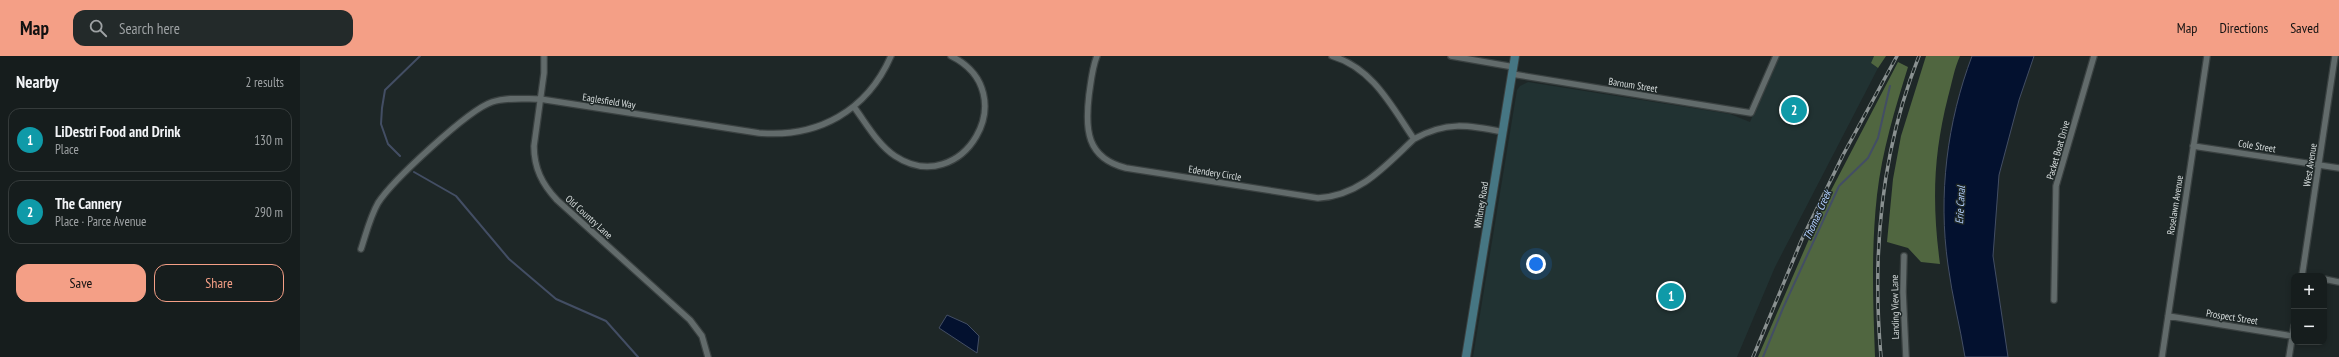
<!DOCTYPE html>
<html lang="en">
<head>
<meta charset="utf-8">
<style>
  :root { --surface:#161d1d; --page:#232a2a; --text:#f1f3f6; --muted:#9ea2a4; --line:#353b3b; --accent:#f49f86 }
  body { margin:0; font-family:"PT Sans Narrow",sans-serif; background:var(--page); color:var(--text) }
  .controls { position:absolute; right:12px; bottom:12px; display:grid; overflow:hidden; border-radius:8px; box-shadow:0 2px 6px #0003 }
  .controls button { width:36px; height:36px; display:grid; place-items:center; padding:0; border:0; border-bottom:1px solid var(--line); background:var(--surface); color:var(--text); font:20px sans-serif }
  .you { position:absolute; left:1236px; top:208px; width:14px; height:14px; margin:-10px; border:3px solid #fff; border-radius:50%; background:#1a73e8; box-shadow:0 0 0 6px #1a73e833 }
  .badge { display:grid; place-items:center; width:26px; height:26px; border-radius:50%; background:var(--accent); color:#fff; font-size:13px; font-weight:700 }
  .pin { position:absolute; translate:-50% -50%; border:2px solid #fff; box-shadow:0 1px 4px #0006 }
  .list { margin:0; padding:0; list-style:none }
  h2 { display:flex; justify-content:space-between; align-items:center; height:52px; margin:0; padding:0 16px; font-size:17px }
  h2 small { font-size:13px; font-weight:400; color:var(--muted) }
  .list li { display:grid; grid-template-columns:26px 1fr auto; gap:12px; align-items:center; box-sizing:border-box; height:64px; margin:0 8px 8px; padding:0 8px; border:1px solid var(--line); border-radius:12px }
  .list b { display:block; font-size:15px; white-space:nowrap }
  .list p { margin:0; font-size:13px; white-space:nowrap; color:var(--muted) }
  .list em { font-size:13px; font-style:normal; color:var(--muted) }
  .actions { display:flex; gap:8px; padding:12px 16px }
  .actions a { flex:1; padding:9px 0; border:1px solid var(--accent); border-radius:12px; text-align:center; font-size:14px; color:var(--accent) }
  .actions .main { background:var(--accent); color:#111 }
  .icon { flex:none; width:22px; height:22px; fill:none; stroke:currentColor; stroke-width:2; stroke-linecap:round; stroke-linejoin:round }
  .map { position:relative; flex:none; width:2039px; height:301px; overflow:hidden }
  header { display:flex; align-items:center; gap:24px; box-sizing:border-box; height:56px; padding:0 20px; background:var(--accent); color:#111 }
  header strong { font-size:19px }
  nav { display:flex; gap:22px; margin-inline-start:auto; font-size:14px }
  .search { width:280px; height:36px; background:var(--page); display:flex; align-items:center; gap:10px; box-sizing:border-box; padding:0 14px; border-radius:12px; color:var(--muted); font-size:15px }
  main { display:flex }
  aside { flex:1; background:var(--surface) }
  .map>svg:first-child { display:block }
  .built { fill:#213232 }
  .forest { fill:#506640 }
  .water { fill:#03112f; stroke:#434e64 }
  .lines { fill:none; stroke-linecap:round; stroke-linejoin:round }
  .stream { stroke:#434e64; stroke-width:2 }
  .street-casing { stroke:#3a4141; stroke-width:8 }
  .secondary-casing { stroke:#3a4141; stroke-width:10 }
  .street { stroke:#626b6b; stroke-width:5.5 }
  .secondary { stroke:#467683; stroke-width:8 }
  .rail-casing { stroke:#8a9191; stroke-width:3.5 }
  .rail { stroke:#1e2727; stroke-width:2; stroke-dasharray:6; stroke-linecap:butt }
  .labels { text-anchor:middle; dominant-baseline:central; stroke-width:3; stroke-linejoin:round; paint-order:stroke }
  .street-label { font-size:10px; fill:#d8dede; stroke:#1e2727 }
  .water-label { font-size:11px; font-style:italic; fill:#b1cefe; stroke:#1e2727 }
</style>
</head>
<body>
<header>
<strong>Map</strong>
<div class="search"><svg class="icon" aria-label="search" viewBox="0 0 24 24"><circle cx="10" cy="10" r="6"/><path d="M15 15l6 6"/></svg>Search here</div>
<nav><a>Map</a><a>Directions</a><a>Saved</a></nav>
</header>
<main>
<aside>
<h2>Nearby<small>2 results</small></h2>
<ul class="list">
<li><span class="badge" style="background:#0f9aa8">1</span><div><b>LiDestri Food and Drink</b><p>Place</p></div><em>130 m</em></li>
<li><span class="badge" style="background:#0f9aa8">2</span><div><b>The Cannery</b><p>Place · Parce Avenue</p></div><em>290 m</em></li>
</ul>
<div class="actions"><a class="main">Save</a><a>Share</a></div>
</aside>
<div class="map">
<svg width="2039" height="301" viewBox="0 0 2039 301">
  <rect width="100%" height="100%" fill="#1e2727"/>
  <path class="built" d="M1479 0H1574L1571 7 1578 12 1475 211 1437 301H1173L1217 34 1220 30 1228 26 1430 58 1450 66Z"/>
  <path class="forest" d="M1574 0H1586L1578 12 1571 7Z
    M1626 0H1660C1654 13 1652 27 1648 41 1633 100 1632 148 1640 208L1621 206 1608 192 1587 186 1593 123 1601 80Z
    M1598 6 1608 11C1595 53 1582 95 1577 139 1571 193 1573 247 1575 301H1458L1525 146Z"/>
  <path class="water" d="M1672 0H1734L1719 44 1699 119 1693 200 1708 301H1665C1660 270 1652 240 1648 209 1638 139 1647 66 1672 0Z
    M647 259 667 268 679 280 677 297 639 272Z"/>
  <g class="lines">
    <path class="stream" d="M100 100 88 88 81 68 82 52 85 34 120 0
      M114 116 156 140 209 203 256 243 306 265 338 301
      M1463 301 1483 252 1539 130 1568 102 1578 82 1590 30"/>
    <defs>
      <path id="street" d="M244 0V17L234 90C234 112 242 128 257 144L390 264 402 280 408 301
        M797 0C792 12 791 26 789 39 785 73 786 102 826 112L1018 142C1060 140 1085 110 1114 83 1092 51 1073 12 1032 0
        M1151 0 1214 11
        M1212 18 1451 57 1476 0
        M554 51C566 67 578 89 595 100 662 144 726 37 651 0
        M1114 83C1146 65 1168 69 1203 76
        M1893 90 2039 112
        M61 193C66 178 70 161 78 147 92 125 168 54 192 46 207 41 224 43 240 43L459 77C518 82 567 55 591 0
        M1604 200 1603 236 1606 301
        M2002 220 2035 0
        M2024 223 2039 226
        M1754 244 1756 130 1794 0
        M1868 260 1992 280
        M1862 301 1907 0
        M1989 301 1994 270"/>
      <path id="secondary" d="M1166 301 1215 0"/>
    </defs>
    <use href="#street" class="street-casing"/>
    <use href="#secondary" class="secondary-casing"/>
    <use href="#street" class="street"/>
    <use href="#secondary" class="secondary"/>
    <defs>
      <path id="rail" d="M1453 301 1502 183 1543 99 1597 0
        M1581 301C1572 199 1581 95 1619 0"/>
    </defs>
    <use href="#rail" class="rail-casing"/>
    <use href="#rail" class="rail"/>
  </g>
  <g class="labels">
    <g class="street-label">
      <text transform="translate(1333 29) rotate(9)">Barnum Street</text>
      <text transform="translate(309 45) rotate(9)">Eaglesfield Way</text>
      <text transform="translate(1957 90) rotate(9)">Cole Street</text>
      <text transform="translate(1758 94) rotate(-74)">Packet Boat Drive</text>
      <text transform="translate(2010 109) rotate(-81)">West Avenue</text>
      <text transform="translate(915 117) rotate(9)">Edendery Circle</text>
      <text transform="translate(1181 149) rotate(-81)">Whitney Road</text>
      <text transform="translate(1875 149) rotate(-81)">Roselawn Avenue</text>
      <text transform="translate(289 161) rotate(42)">Old Country Lane</text>
      <text transform="translate(1595 251) rotate(-91)">Landing View Lane</text>
      <text transform="translate(1932 261) rotate(9)">Prospect Street</text>
    </g>
    <g class="water-label">
      <text transform="translate(1660 149) rotate(-87)">Erie Canal</text>
      <text transform="translate(1517 159) rotate(-66)">Thomas Creek</text>
    </g>
  </g>
</svg>
<div class="controls">
<button>+</button>
<button>−</button>
</div>
<div class="you"></div>
<div class="pin badge" style="left:1371px;top:240px;background:#0f9aa8">1</div>
<div class="pin badge" style="left:1494px;top:54px;background:#0f9aa8">2</div>
</div>
</main>
</body>
</html>
